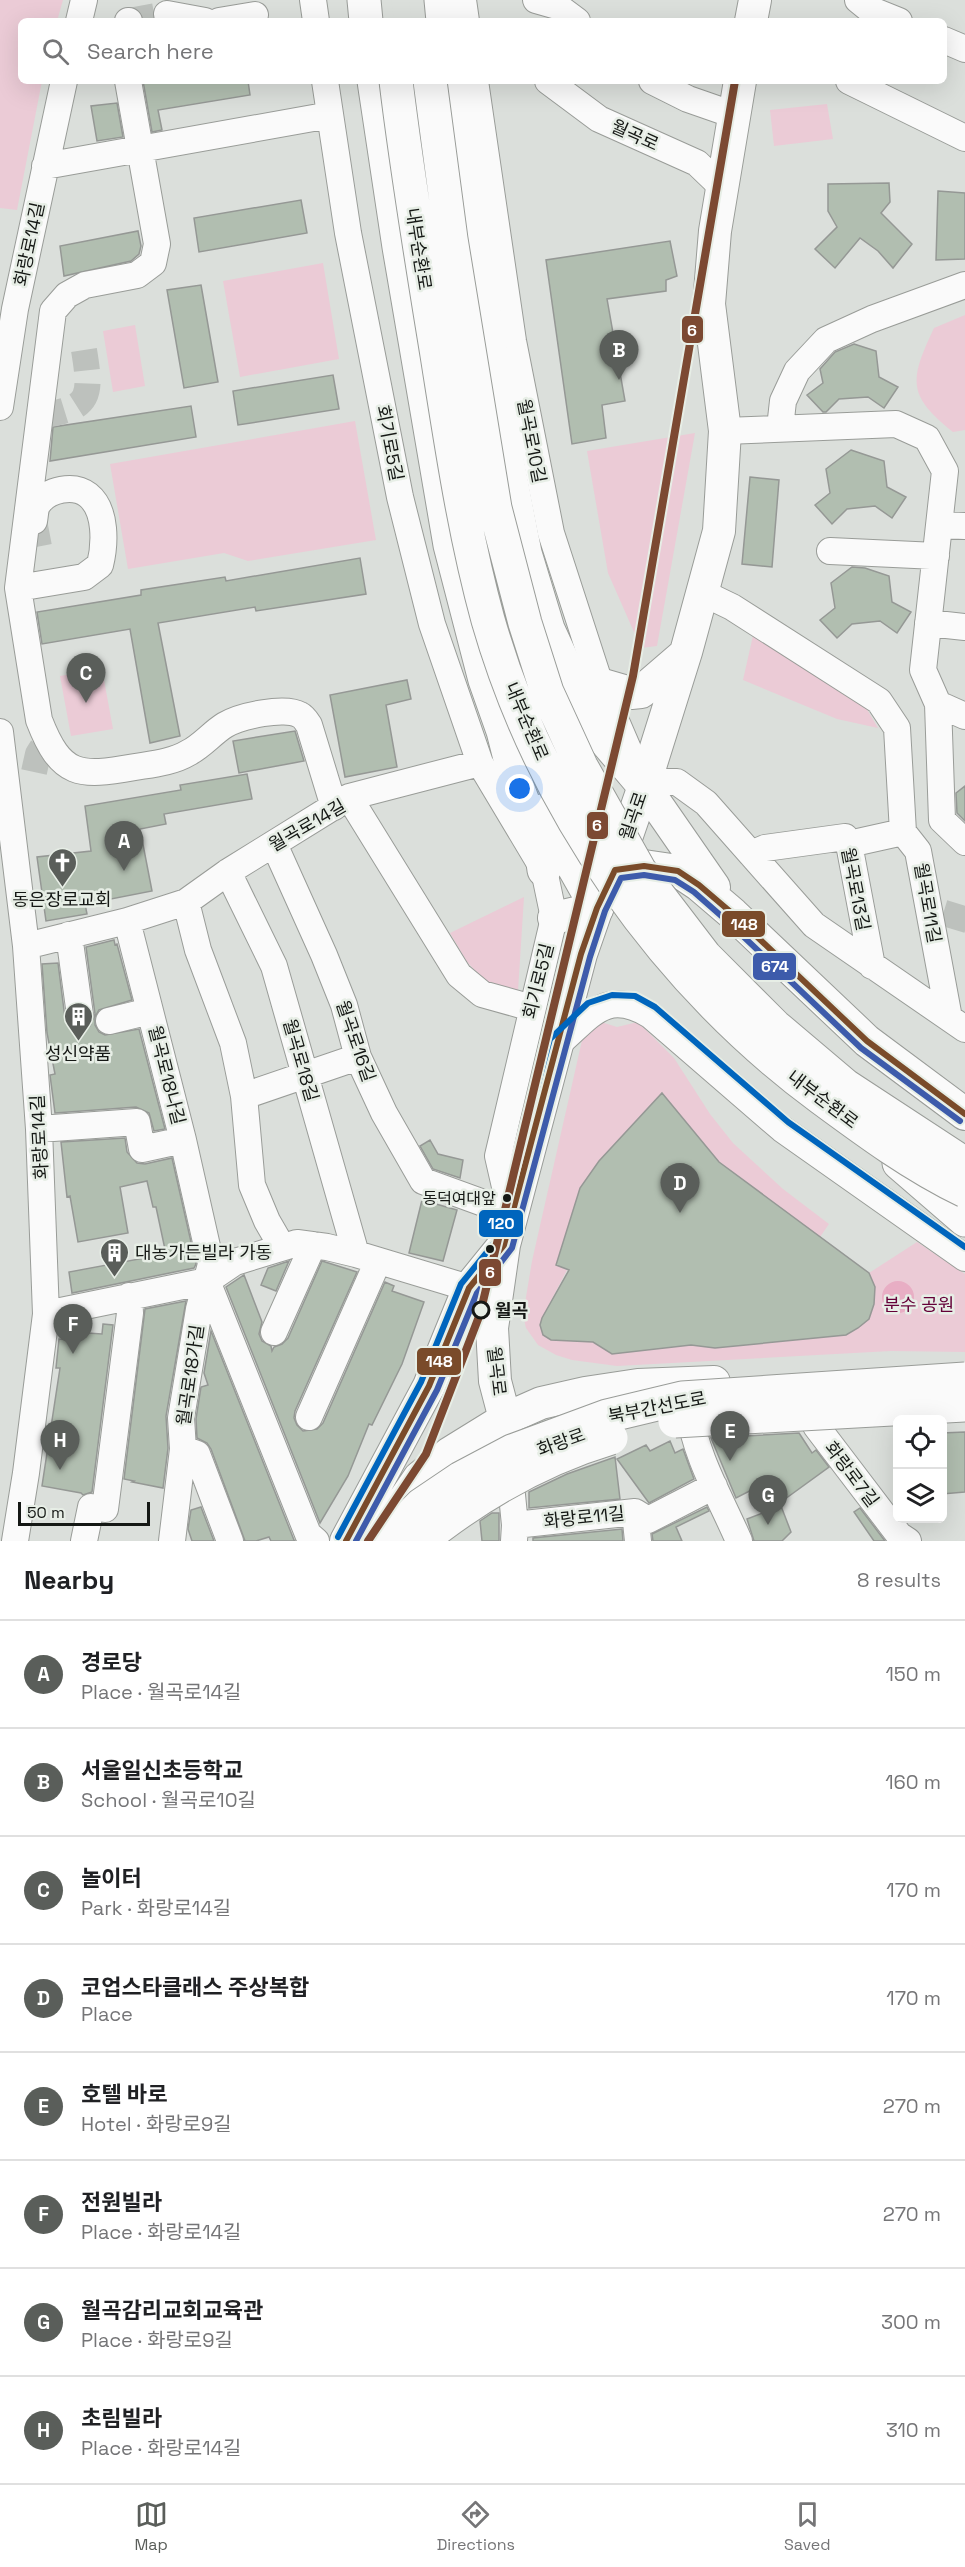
<!DOCTYPE html>
<html lang="en">
<head>
<meta charset="utf-8">
<style>
  :root { --surface:#fff; --page:#f6f6f6; --text:#202124; --muted:#757577; --line:#e0e0e0; --accent:#5a5e5a }
  body { margin:0; font-family:"Space Grotesk","Noto Sans KR",sans-serif; background:var(--page); color:var(--text) }
  .controls { position:absolute; right:18px; bottom:18px; display:grid; overflow:hidden; border-radius:9px; box-shadow:0 6px 24px #0002 }
  .controls button { width:54px; height:54px; display:grid; place-items:center; padding:0; border:0; border-bottom:2px solid var(--line); background:var(--surface); color:var(--text); font:30px sans-serif }
  .scale { position:absolute; left:18px; bottom:15px; width:132px; box-sizing:border-box; padding-left:6px; border:3px solid #151815; border-top:0; font-size:16px; line-height:21px; white-space:nowrap; color:#151815; -webkit-text-stroke:4px #e7eee6; paint-order:stroke }
  .you { position:absolute; left:520px; top:789px; width:21px; height:21px; margin:-15px; border:4px solid #fff; border-radius:50%; background:#1a73e8; box-shadow:0 0 0 9px #1a73e833 }
  .badge { display:grid; place-items:center; width:39px; height:39px; border-radius:50%; background:var(--accent); color:#fff; font-size:20px; font-weight:700 }
  .pin { position:absolute; translate:-50% -50px; filter:drop-shadow(0 2px 3px #0008) }
  .pin::after { content:''; position:absolute; top:32px; width:21px; height:18px; background:inherit; clip-path:polygon(0 0,100% 0,50% 100%) }
  .list { margin:0; padding:0; list-style:none }
  h2 { display:flex; justify-content:space-between; align-items:center; height:78px; margin:0; padding:0 24px; font-size:26px }
  h2 small { font-size:20px; font-weight:400; color:var(--muted) }
  .list li { display:grid; grid-template-columns:39px 1fr auto; gap:18px; align-items:center; box-sizing:border-box; height:108px; padding:0 24px; border-top:2px solid var(--line) }
  .list b { display:block; font-size:22px; white-space:nowrap }
  .list p { margin:0; font-size:20px; white-space:nowrap; color:var(--muted) }
  .list em { font-size:20px; font-style:normal; color:var(--muted) }
  .icon { flex:none; width:33px; height:33px; fill:none; stroke:currentColor; stroke-width:2; stroke-linecap:round; stroke-linejoin:round }
  .map { position:relative; flex:none; width:965px; height:1541px; overflow:hidden }
  .search { position:absolute; background:var(--surface); box-shadow:0 6px 24px #0002; left:18px; right:18px; top:18px; height:66px; display:flex; align-items:center; gap:15px; box-sizing:border-box; padding:0 21px; border-radius:9px; color:var(--muted); font-size:22px }
  .sheet { height:942px; background:var(--surface) }
  nav { display:flex; justify-content:space-around; align-items:center; box-sizing:border-box; height:84px; border-top:2px solid var(--line); background:var(--surface); font-size:16px; color:var(--muted) }
  nav a { display:grid; justify-items:center; gap:3px }
  nav .on { color:var(--accent) }
  .map>svg:first-child { display:block }
  .green { fill:#ebcbd6 }
  .water { fill:#e8aec4 }
  .pier { fill:#dbdfdb }
  .building { fill:#b1beb0; stroke:#959895; stroke-width:1.5 }
  .lines { fill:none; stroke-linecap:round; stroke-linejoin:round }
  .minor-tunnel { stroke:#bdc1bd; stroke-width:26; stroke-dasharray:26 13; stroke-linecap:butt }
  .minor-casing { stroke:#999c98; stroke-width:28 }
  .major-casing { stroke:#999c98; stroke-width:34 }
  .highway-casing { stroke:#999c98; stroke-width:35 }
  .minor { stroke:#fafafa; stroke-width:26 }
  .major { stroke:#fafafa; stroke-width:32 }
  .highway { stroke:#fafafa; stroke-width:33 }
  .highway-bridge-casing { stroke:#999c98; stroke-width:35; stroke-linecap:butt }
  .highway-bridge { stroke:#fafafa; stroke-width:33 }
  .bus-1-casing { stroke:#e7eee6; stroke-width:10 }
  .bus-2-casing { stroke:#e7eee6; stroke-width:10 }
  .bus-3-casing { stroke:#e7eee6; stroke-width:10 }
  .bus-1 { stroke:#7a4b2a; stroke-width:6 }
  .bus-2 { stroke:#3d5bab; stroke-width:6 }
  .bus-3 { stroke:#0065bd; stroke-width:6 }
  .metro-1-casing { stroke:#e7eee6; stroke-width:12 }
  .metro-1 { stroke:#7c4932; stroke-width:8 }
  .bus-dot { fill:#151815; stroke:#e7eee6; stroke-width:2 }
  .stop-dot { fill:#e7eee6; stroke:#151815; stroke-width:3 }
  .labels { text-anchor:middle; dominant-baseline:central; stroke-width:5; stroke-linejoin:round; paint-order:stroke }
  .bus-label { font-size:16px; fill:#151815; stroke:#e7eee6; text-anchor:end }
  .street-label { font-size:18px; fill:#151815; stroke:#e7eee6 }
  .poi-label { font-size:18px; fill:#151815; stroke:#e7eee6 }
  .park-label { font-size:18px; fill:#640038; stroke:#e7eee6 }
  .stop-label { font-size:18px; font-weight:bold; fill:#151815; stroke:#e7eee6; text-anchor:start }
  .line-badge { stroke:#e7eee6; stroke-width:2 }
  .badge-label { font-size:16px; text-anchor:middle; font-weight:bold; fill:#fff }
</style>
</head>
<body>
<div class="map">
<svg width="965" height="1541" viewBox="0 0 965 1541">
  <rect width="100%" height="100%" fill="#dbdfdb"/>
  <path class="green" d="M0 0H63L57 21H21V81H42L17 210 0 208Z
    M827 104 833 139 774 146 770 110Z
    M323 263 339 359 240 377 223 281Z
    M965 315V430L953 432C906 395 910 379 934 328Z
    M135 325 145 386 113 392 103 331Z
    M355 421 376 540 248 561 224 553 128 569 110 464Z
    M695 433 657 646 641 648 608 573 587 451Z
    M754 631 865 706 878 728 837 719 743 680Z
    M102 669 113 729 71 736 60 676Z
    M524 897 518 991 489 985 467 962 450 933Z
    M601 1022 617 1027 638 1022 674 1058 710 1114 733 1143 783 1189 829 1224 820 1237 719 1162 662 1093 599 1161 580 1188 556 1265 567 1270 542 1318 540 1325 543 1335 551 1340 593 1342 613 1354 691 1345 715 1348 846 1335 869 1319 874 1304 875 1288 869 1273 917 1242 965 1274V1352L891 1351 617 1366 572 1360 556 1355 538 1345 526 1328 523 1315 532 1261 583 1036Z"/>
  <path class="water" d="M882 1297a16 16 0 1 1 32 0a16 16 0 1 1-32 0Z"/>
  <path class="pier" d="M391 0H409L412 21H394Z"/>
  <path class="building" d="M143 81H248L250 95 158 110 162 130 152 132Z
    M117 103 123 137 97 141 91 106Z
    M889 183 890 202 881 213 912 244 893 268 878 251 860 238 835 268 815 249 837 227 828 211V184Z
    M938 191 965 193V259L936 260Z
    M301 200 307 233 199 252 194 218Z
    M138 231 141 246 139 254 131 261 64 276 60 246Z
    M670 241 677 276 666 280V291L607 299 625 401 602 405 606 438 572 444 546 260Z
    M201 285 218 382 184 388 167 290Z
    M854 344 876 351 879 377 898 387 884 408 868 397 839 399 826 412H823L807 395 823 383 820 369 835 352Z
    M333 375 339 409 238 425 233 391Z
    M191 406 196 437 50 461 53 427Z
    M851 450 884 461 887 487 906 497 892 518 875 506 847 509 832 524 815 505 830 493 826 469Z
    M750 477 779 480 772 567 742 564Z
    M360 558 366 594 256 611 255 607 158 623 180 736 150 743 130 629 42 644 37 612 141 595V590L225 577 226 581Z
    M852 567 865 568 889 576 892 602 911 612 897 633 880 621 852 624 837 638 820 620 835 608 831 583Z
    M407 680 411 699 386 705 397 767 345 777 330 695Z
    M295 731 304 761 239 773 233 741Z
    M247 774 252 799 164 814 166 824 140 829 152 891 85 904 87 914 46 921 37 857 91 851 85 806 181 790 180 785Z
    M965 786V821L957 813 956 793Z
    M114 940 115 945 117 944 132 1000 99 1010 95 1017V1025L99 1032 105 1035 139 1029 165 1129 154 1131 149 1113 136 1107 55 1113 50 1075 55 1074 47 1033 42 964 58 963 65 1018 74 1029 83 1030 90 1026 95 1014 86 947Z
    M662 1093 719 1162 869 1273 875 1287 874 1304 869 1319 858 1328 846 1335 715 1348 691 1345 612 1354 593 1342 551 1340 543 1335 540 1325 542 1318 569 1270 556 1265 580 1188 599 1161Z
    M125 1138 127 1152 137 1163 145 1164 172 1158 196 1264 194 1268 72 1293 69 1272 166 1254 156 1207H153L147 1181 120 1187 128 1233 78 1242 70 1196 67 1197 61 1142Z
    M430 1140 438 1154 463 1160 460 1178 433 1169 420 1146Z
    M422 1200 457 1210 443 1261 409 1253Z
    M289 1261 276 1291 261 1285 268 1268Z
    M322 1261 357 1272 295 1411 294 1418 297 1425 303 1431 317 1429 323 1423 385 1282 394 1286 392 1291 424 1302 402 1364 372 1425 369 1424 348 1476 320 1523 226 1287 244 1275 262 1322 259 1334 262 1341 271 1346 272 1351 274 1347 282 1344 288 1338Z
    M186 1301 166 1416 168 1448 163 1488 132 1482 134 1481 124 1479 145 1309Z
    M103 1324 113 1325 92 1492 83 1495 81 1493 42 1486 60 1368H56L59 1339 73 1340V1332L102 1334Z
    M211 1331 294 1540 295 1541H271L269 1537 256 1541H245L211 1449 207 1443 197 1438 196 1419 201 1387 208 1385 204 1373Z
    M965 1432V1492L942 1494V1433Z
    M799 1433 812 1453 816 1450 829 1467 785 1499 771 1480 736 1498 711 1438Z
    M670 1441 675 1453 683 1449 694 1479 649 1503 617 1459 646 1445 650 1451Z
    M615 1457 620 1499 529 1508V1492L567 1474Z
    M781 1506 791 1532 782 1541H754L747 1519Z
    M201 1507 214 1541H192L188 1529 191 1510Z
    M707 1507 709 1511 676 1527 682 1541H653L652 1534Z
    M860 1508 885 1541H874L854 1512Z
    M492 1513H499V1541H482L480 1521Z
    M622 1529 623 1541H533V1538Z"/>
  <g class="lines">
    <path class="minor-tunnel" d="M129 21 167 14
      M39 416C90 408 92 399 84 350
      M34 521 39 547
      M34 772 38 754 47 740
      M952 929 960 903 965 900"/>
    <defs>
      <path id="minor" d="M313 0 316 21
        M463 0 466 21
        M536 0 557 6 577 21
        M858 0 869 9 899 21
        M167 14 205 21
        M79 21 84 0
        M128 21H129
        M219 21 255 15
        M944 40 965 49
        M128 81 157 244 153 263 137 275 85 285 67 295 53 311 18 588 39 720C61 777 79 777 135 767 153 764 173 762 188 753 202 746 212 733 225 725 240 716 285 706 300 715 304 717 307 722 309 725L334 807
        M325 81 348 233 400 497 432 624 480 763 544 870 554 918 498 1156 511 1213
        M475 81 513 341 551 533 600 684 644 786 659 782H677L706 803 814 925 965 1029
        M548 81 599 119 697 163 722 187
        M652 81 688 99 734 115
        M849 81 965 138
        M45 166 330 115
        M0 407 15 309 64 81
        M780 428 783 401 797 371 826 340 872 319 965 285
        M725 431 896 424 927 438 945 471 923 670 938 704 965 716
        M939 525 965 526
        M830 551 936 556
        M18 588 84 577 100 565C105 545 107 510 88 495 74 484 48 489 38 504 35 508 35 516 34 521
        M703 593 732 607 879 701 897 728 903 832 918 851 949 1018
        M928 623 965 627
        M938 704 942 820 965 842
        M0 732 26 946 39 1129 46 1314 26 1473 15 1541
        M349 797 459 975 482 994 532 1008
        M274 844 324 955 344 1005 358 1057 384 1113 423 1181 511 1213
        M849 844 903 832
        M751 854 765 848 845 837 849 844 872 966
        M228 872 274 966 356 1254
        M186 902 198 950 233 1043 244 1096 252 1185 267 1221 282 1247
        M127 921 183 1140 211 1264 199 1309 181 1418 183 1449 172 1541
        M69 935 80 1015
        M26 946 127 921 186 902 228 872 349 797 480 763
        M109 1021 150 1011
        M558 1044C590 1017 605 988 650 1015L782 1129 965 1258
        M244 1096 358 1057
        M39 1129 137 1122 142 1149 183 1140
        M207 1281 308 1534 316 1541
        M46 1314 207 1281 235 1262 297 1243 327 1247 356 1254 469 1288
        M274 1332 313 1245
        M813 1398 816 1426 899 1535 908 1541
        M689 1409C695 1456 720 1497 739 1541
        M309 1417 378 1261
        M183 1449 197 1454 230 1541
        M509 1465 515 1525 514 1541
        M635 1512 638 1541
        M515 1525 635 1512 648 1520 714 1486
        M84 1541 91 1507 105 1509 130 1313 129 1296"/>
      <path id="major" d="M751 21 755 0
        M600 684 631 693 641 692 684 655
        M644 786 714 887
        M618 870 644 866 678 871 699 885 733 914 867 1041 965 1114
        M554 918 597 908
        M509 1462 505 1419 495 1381 492 1328 504 1245 581 954 597 908 615 870 644 786 686 652 719 531 725 431 709 304 715 231 740 81
        M378 1538 419 1478 450 1453 505 1419 541 1403 585 1393 638 1385 714 1382
        M346 1541 429 1386 469 1288 503 1246"/>
      <path id="highway" d="M364 0 366 21
        M441 0 443 21
        M374 81 399 247 450 545 485 680 503 731 517 786 541 849 544 870
        M451 81 464 186 508 465 525 553 548 629 592 725 644 786
        M542 811 597 908
        M899 1163 965 1220"/>
    </defs>
    <use href="#minor" class="minor-casing"/>
    <use href="#major" class="major-casing"/>
    <use href="#highway" class="highway-casing"/>
    <use href="#minor" class="minor"/>
    <use href="#major" class="major"/>
    <use href="#highway" class="highway"/>
    <defs>
      <path id="highway-bridge" d="M396 81C407 173 422 263 437 355 451 443 464 533 488 620 542 808 664 982 821 1098 867 1132 913 1166 965 1191
        M430 81 451 239 495 508 525 623 547 692 581 766 640 871 705 956 775 1026 846 1086 965 1164
        M675 1421 965 1405
        M385 1541 421 1505 461 1478 512 1451 607 1416 682 1398 965 1379
        M421 1541C477 1496 541 1459 611 1438"/>
    </defs>
    <use href="#highway-bridge" class="highway-bridge-casing"/>
    <use href="#highway-bridge" class="highway-bridge"/>
    <defs>
      <path id="bus-1" d="M346 1541 429 1386 469 1288 504 1245 581 954 597 908 615 870 644 866 678 871 699 885 733 914 867 1041 965 1114"/>
      <path id="bus-2" d="M356 1541 437 1390 477 1293 512 1248 590 957 605 911 621 878 644 875 675 880 694 892 727 921 861 1048 960 1121"/>
      <path id="bus-3" d="M338 1537 421 1382 461 1284 496 1241 550 1039 588 1003 612 995 635 996 655 1007 788 1122 965 1247"/>
    </defs>
    <use href="#bus-1" class="bus-1-casing"/>
    <use href="#bus-2" class="bus-2-casing"/>
    <use href="#bus-3" class="bus-3-casing"/>
    <use href="#bus-1" class="bus-1"/>
    <use href="#bus-2" class="bus-2"/>
    <use href="#bus-3" class="bus-3"/>
    <defs>
      <path id="metro-1" d="M368 1541 426 1454 480 1314 633 676 735 81"/>
    </defs>
    <use href="#metro-1" class="metro-1-casing"/>
    <use href="#metro-1" class="metro-1"/>
  </g>
  <defs>
    <symbol id="church-pin" viewBox="-11 -11 22 30"><path d="M0 17L-7.5 6A9.5 9.5 0 1 1 7.5 6Z" fill="#5a5e5a" stroke="#e7eee6"/><path d="M-1.2-6h2.4v3.5h3.3v2.4h-3.3V6h-2.4V-.1h-3.3v-2.4h3.3Z" fill="#fff"/></symbol>
    <symbol id="building-pin" viewBox="-11 -11 22 30"><path d="M0 17L-7.5 6A9.5 9.5 0 1 1 7.5 6Z" fill="#5a5e5a" stroke="#e7eee6"/><path d="M-4-6H4V6H1V3H-1V6H-4ZM-2.5-4.3h1.7v1.8h-1.7ZM.8-4.3h1.7v1.8H.8ZM-2.5-1h1.7V.8h-1.7ZM.8-1h1.7V.8H.8Z" fill="#fff"/></symbol>
  </defs>
  <g fill-rule="evenodd">
    <use href="#church-pin" x="46" y="846" width="33" height="45"/>
    <use href="#building-pin" x="62" y="1000" width="33" height="45"/>
    <use href="#building-pin" x="98" y="1236" width="33" height="45"/>
  </g>
  <g class="bus-dot">
    <circle cx="507" cy="1198" r="5"/>
    <circle cx="490" cy="1249" r="5"/>
  </g>
  <circle class="stop-dot" cx="481" cy="1310" r="8"/>
  <g class="labels">
    <g class="bus-label">
      <text x="496" y="1198">동덕여대앞</text>
    </g>
    <g class="street-label">
      <text transform="translate(635 135) rotate(24)">월곡로</text>
      <text transform="translate(29 244) rotate(-78)">화랑로14길</text>
      <text transform="translate(419 249) rotate(81)">내부순환로</text>
      <text transform="translate(532 441) rotate(79)">월곡로10길</text>
      <text transform="translate(390 443) rotate(79)">회기로5길</text>
      <text transform="translate(527 721) rotate(67)">내부순환로</text>
      <text transform="translate(633 816) rotate(-71)">월곡로</text>
      <text transform="translate(307 825) rotate(-30)">월곡로14길</text>
      <text transform="translate(856 889) rotate(79)">월곡로13길</text>
      <text transform="translate(928 903) rotate(80)">월곡로11길</text>
      <text transform="translate(538 981) rotate(-76)">회기로5길</text>
      <text transform="translate(356 1041) rotate(71)">월곡로16길</text>
      <text transform="translate(301 1060) rotate(74)">월곡로18길</text>
      <text transform="translate(167 1075) rotate(76)">월곡로18나길</text>
      <text transform="translate(823 1099) rotate(37)">내부순환로</text>
      <text transform="translate(39 1137) rotate(-93)">화랑로14길</text>
      <text transform="translate(497 1371) rotate(83)">월곡로</text>
      <text transform="translate(190 1375) rotate(-82)">월곡로18가길</text>
      <text transform="translate(657 1407) rotate(-11)">북부간선도로</text>
      <text transform="translate(561 1442) rotate(-20)">화랑로</text>
      <text transform="translate(852 1474) rotate(53)">화랑로7길</text>
      <text transform="translate(584 1517) rotate(-6)">화랑로11길</text>
    </g>
    <g class="poi-label">
      <text x="62" y="899">동은장로교회</text>
      <text x="78" y="1053">성신약품</text>
      <text x="135" y="1252" text-anchor="start">대농가든빌라 가동</text>
    </g>
    <g class="park-label">
      <text x="919" y="1304">분수 공원</text>
    </g>
    <g class="stop-label">
      <text x="495" y="1310">월곡</text>
    </g>
  </g>
  <g class="line-badge">
    <rect x="681" y="315" width="23" height="29" rx="6" fill="#7c4932"/>
    <rect x="586" y="811" width="23" height="29" rx="6" fill="#7c4932"/>
    <rect x="721" y="910" width="45" height="28" rx="6" fill="#7a4b2a"/>
    <rect x="752" y="952" width="45" height="29" rx="6" fill="#3d5bab"/>
    <rect x="478" y="1209" width="46" height="29" rx="6" fill="#0065bd"/>
    <rect x="478" y="1258" width="24" height="29" rx="6" fill="#7c4932"/>
    <rect x="416" y="1347" width="46" height="29" rx="6" fill="#7a4b2a"/>
  </g>
  <g class="badge-label">
    <text x="692" y="336">6</text>
    <text x="597" y="831">6</text>
    <text x="744" y="930">148</text>
    <text x="775" y="972">674</text>
    <text x="501" y="1229">120</text>
    <text x="490" y="1278">6</text>
    <text x="439" y="1367">148</text>
  </g>
</svg>
<div class="controls">
<button><svg class="icon" aria-label="locate" viewBox="0 0 24 24"><circle cx="12" cy="12" r="6"/><path d="M12 2v4M12 18v4M2 12h4M18 12h4"/></svg></button>
<button><svg class="icon" aria-label="layers" viewBox="0 0 24 24"><path d="M12 4l9 5-9 5-9-5zM3 14l9 5 9-5"/></svg></button>
</div>
<div class="scale">50 m</div>
<div class="you"></div>
<div class="pin badge" style="left:124px;top:871px">A</div>
<div class="pin badge" style="left:619px;top:380px">B</div>
<div class="pin badge" style="left:86px;top:703px">C</div>
<div class="pin badge" style="left:680px;top:1213px">D</div>
<div class="pin badge" style="left:730px;top:1461px">E</div>
<div class="pin badge" style="left:73px;top:1354px">F</div>
<div class="pin badge" style="left:768px;top:1525px">G</div>
<div class="pin badge" style="left:60px;top:1470px">H</div>
<div class="search"><svg class="icon" aria-label="search" viewBox="0 0 24 24"><circle cx="10" cy="10" r="6"/><path d="M15 15l6 6"/></svg>Search here</div>
</div>
<section class="sheet">
<h2>Nearby<small>8 results</small></h2>
<ul class="list">
<li><span class="badge">A</span><div><b>경로당</b><p>Place · 월곡로14길</p></div><em>150 m</em></li>
<li><span class="badge">B</span><div><b>서울일신초등학교</b><p>School · 월곡로10길</p></div><em>160 m</em></li>
<li><span class="badge">C</span><div><b>놀이터</b><p>Park · 화랑로14길</p></div><em>170 m</em></li>
<li><span class="badge">D</span><div><b>코업스타클래스 주상복합</b><p>Place</p></div><em>170 m</em></li>
<li><span class="badge">E</span><div><b>호텔 바로</b><p>Hotel · 화랑로9길</p></div><em>270 m</em></li>
<li><span class="badge">F</span><div><b>전원빌라</b><p>Place · 화랑로14길</p></div><em>270 m</em></li>
<li><span class="badge">G</span><div><b>월곡감리교회교육관</b><p>Place · 화랑로9길</p></div><em>300 m</em></li>
<li><span class="badge">H</span><div><b>초림빌라</b><p>Place · 화랑로14길</p></div><em>310 m</em></li>
</ul>
</section>
<nav>
<a class="on"><svg class="icon" aria-label="map" viewBox="0 0 24 24"><path d="M3 6l6-2 6 2 6-2v14l-6 2-6-2-6 2zM9 4v14M15 6v14"/></svg>Map</a>
<a><svg class="icon" aria-label="directions" viewBox="0 0 24 24"><path d="M12 3l9 9-9 9-9-9zM9 14v-3h6M13 9l2 2-2 2"/></svg>Directions</a>
<a><svg class="icon" aria-label="saved" viewBox="0 0 24 24"><path d="M7 4h10v16l-5-4-5 4z"/></svg>Saved</a>
</nav>
</body>
</html>
